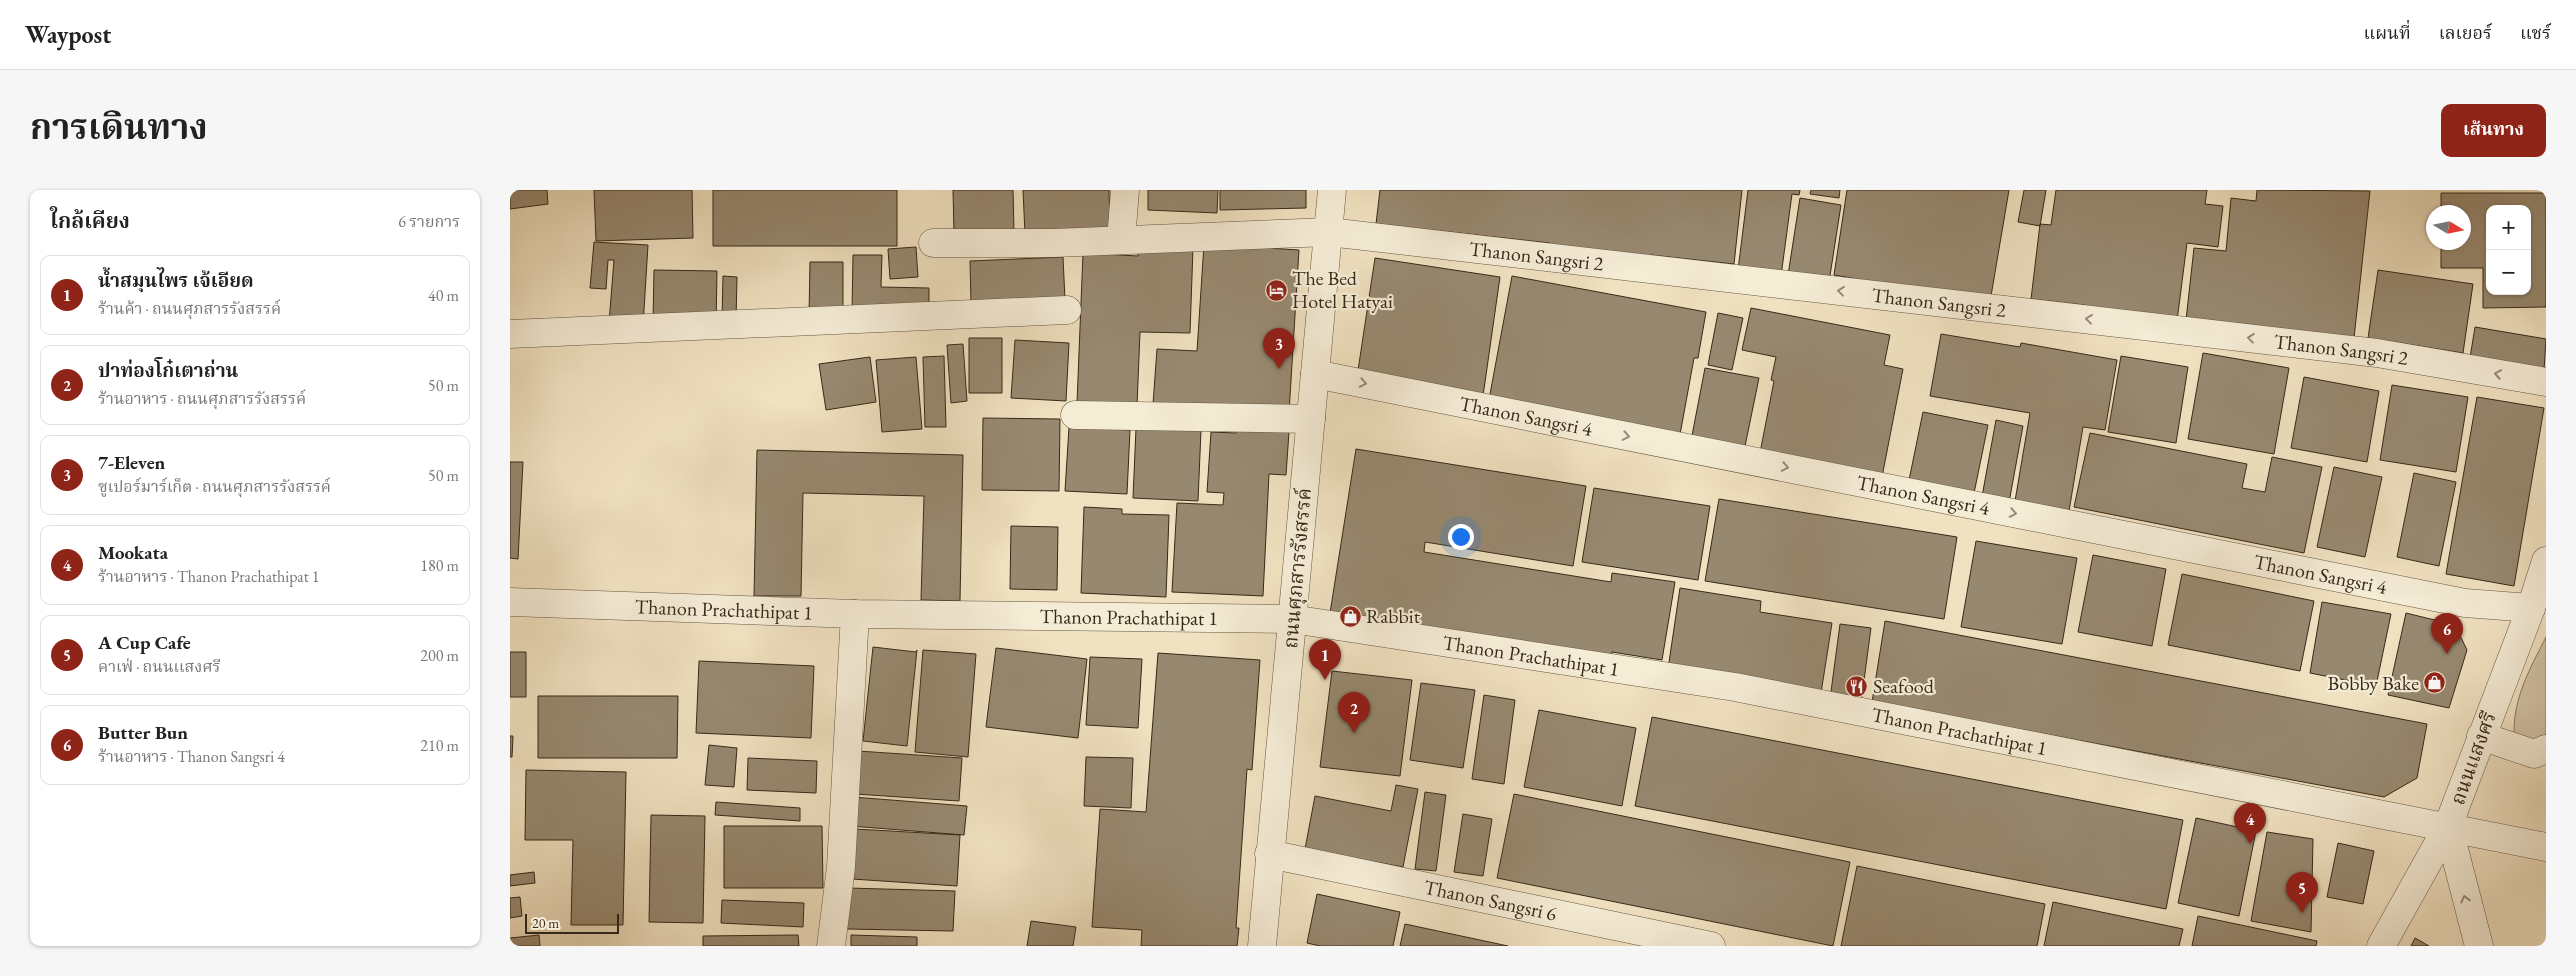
<!DOCTYPE html>
<html lang="th">
<head>
<meta charset="utf-8">
<style>
  :root { --surface:#fff; --page:#f6f6f6; --text:#222; --muted:#767676; --line:#e0e0e0; --accent:#8f2418 }
  body { margin:0; font-family:"EB Garamond","Noto Serif Thai",serif; background:var(--page); color:var(--text) }
  .controls { position:absolute; right:15px; top:15px; display:grid; overflow:hidden; border-radius:10px; box-shadow:0 1px 4px #0004 }
  .controls button { width:45px; height:45px; display:grid; place-items:center; padding:0; border:0; border-bottom:1px solid var(--line); background:var(--surface); color:var(--text); font:25px sans-serif }
  .compass { position:absolute; left:1916px; top:15px; width:45px; height:45px; border-radius:50%; background:var(--surface); box-shadow:0 1px 4px #0004; rotate:100deg }
  .scale { position:absolute; left:15px; bottom:12px; width:94px; box-sizing:border-box; padding-left:5px; border:2px solid #372919; border-top:0; font-size:14px; line-height:18px; white-space:nowrap; color:#372919; -webkit-text-stroke:4px #f5ecd6; paint-order:stroke }
  .you { position:absolute; left:950px; top:346px; width:18px; height:18px; margin:-12px; border:4px solid #fff; border-radius:50%; background:#1a73e8; box-shadow:0 0 0 8px #1a73e833 }
  .badge { display:grid; place-items:center; width:32px; height:32px; border-radius:50%; background:var(--accent); color:#fff; font-size:16px; font-weight:700 }
  .pin { position:absolute; translate:-50% -41px; filter:drop-shadow(0 1px 2px #0008) }
  .pin::after { content:''; position:absolute; top:26px; width:18px; height:15px; background:inherit; clip-path:polygon(0 0,100% 0,50% 100%) }
  .list { margin:0; padding:0; list-style:none }
  h2 { display:flex; justify-content:space-between; align-items:center; height:65px; margin:0; padding:0 20px; font-size:21px }
  h2 small { font-size:16px; font-weight:400; color:var(--muted) }
  .list li { display:grid; grid-template-columns:32px 1fr auto; gap:15px; align-items:center; box-sizing:border-box; height:80px; margin:0 10px 10px; padding:0 10px; border:1px solid var(--line); border-radius:10px }
  .list b { display:block; font-size:19px; white-space:nowrap }
  .list p { margin:0; font-size:16px; white-space:nowrap; color:var(--muted) }
  .list em { font-size:16px; font-style:normal; color:var(--muted) }
  .map { position:relative; flex:none; width:2036px; height:756px; overflow:hidden; border-radius:10px }
  header { display:flex; align-items:center; gap:30px; box-sizing:border-box; height:70px; padding:0 25px; background:var(--surface); border-bottom:1px solid var(--line) }
  header strong { font-size:24px }
  nav { display:flex; gap:28px; margin-inline-start:auto; font-size:18px }
  .intro { display:flex; align-items:center; justify-content:space-between; box-sizing:border-box; height:120px; padding:0 30px }
  h1 { margin:0; font-size:35px }
  .button { padding:12px 22px; border-radius:10px; background:var(--accent); color:#fff; font-size:18px; font-weight:700 }
  main { display:flex; gap:30px; padding:0 30px }
  aside { flex:1; background:var(--surface); border-radius:10px; box-shadow:0 1px 4px #0004 }
  .map>svg:first-child { display:block }
  .green { fill:#d1c2a4; stroke:#84765e }
  .building { fill:#978970; stroke:#372919; fill-rule:evenodd }
  .lines { fill:none; stroke-linecap:round; stroke-linejoin:round }
  .minor-casing { stroke:#655743; stroke-width:29 }
  .minor { stroke:#f5ecd6; stroke-width:28 }
  .oneway { stroke:#968a78 }
  .labels { text-anchor:middle; dominant-baseline:central; stroke-width:4.5; stroke-linejoin:round; paint-order:stroke }
  .street-label { font-size:20px; fill:#372919; stroke:#f5ecd6 }
  .poi-label { font-size:20px; fill:#372919; stroke:#f5ecd6; text-anchor:start }
</style>
</head>
<body>
<header>
<strong>Waypost</strong>
<nav><a>แผนที่</a><a>เลเยอร์</a><a>แชร์</a></nav>
</header>
<div class="intro"><h1>การเดินทาง</h1><a class="button">เส้นทาง</a></div>
<main>
<aside>
<h2>ใกล้เคียง<small>6 รายการ</small></h2>
<ul class="list">
<li><span class="badge">1</span><div><b>น้ำสมุนไพร เจ้เอียด</b><p>ร้านค้า · ถนนศุภสารรังสรรค์</p></div><em>40 m</em></li>
<li><span class="badge">2</span><div><b>ปาท่องโก๋เตาถ่าน</b><p>ร้านอาหาร · ถนนศุภสารรังสรรค์</p></div><em>50 m</em></li>
<li><span class="badge">3</span><div><b>7-Eleven</b><p>ซูเปอร์มาร์เก็ต · ถนนศุภสารรังสรรค์</p></div><em>50 m</em></li>
<li><span class="badge">4</span><div><b>Mookata</b><p>ร้านอาหาร · Thanon Prachathipat 1</p></div><em>180 m</em></li>
<li><span class="badge">5</span><div><b>A Cup Cafe</b><p>คาเฟ่ · ถนนเเสงศรี</p></div><em>200 m</em></li>
<li><span class="badge">6</span><div><b>Butter Bun</b><p>ร้านอาหาร · Thanon Sangsri 4</p></div><em>210 m</em></li>
</ul>
</aside>
<div class="map">
<svg width="2036" height="756" viewBox="0 0 2036 756">
  <rect width="100%" height="100%" fill="#f0e1c0"/>
  <filter id="stains"><feTurbulence type="fractalNoise" baseFrequency=".004" numOctaves="4"/><feColorMatrix values="0 0 0 0 .2 0 0 0 0 .09 0 0 0 0 .02 0 0 0 .5 -.17"/></filter>
  <radialGradient id="worn" r=".72"><stop offset=".6" stop-color="#630" stop-opacity="0"/><stop offset="1" stop-color="#630" stop-opacity=".3"/></radialGradient>
  <path class="green" d="M2036 447V551L2015 553 2004 542C2004 506 2020 479 2036 447Z"/>
  <path class="building" d="M0 0H37L38 14 0 19Z
    M84 0H182L183 48 86 51Z
    M203 0H387V56H203Z
    M443 0H503L504 42 444 44Z
    M513 0H599L600 41 515 44Z
    M638 0H708L707 23 638 20Z
    M710 0H796V18L710 20Z
    M870 0H1232L1224 74 1141 65 1140 74 1039 63 1040 53 866 34Z
    M1238 0H1290L1289 5 1282 4 1271 86 1228 80Z
    M1301 0H1330L1329 8 1300 4Z
    M1337 0H1499L1480 112 1324 85Z
    M1514 0H1536L1530 36 1508 32Z
    M1546 0H1697L1695 14 1713 16 1708 57 1677 53 1667 131 1573 120 1574 115 1521 109 1530 34 1541 35Z
    M1747 0 1860 1 1844 148 1676 130 1684 58 1716 61 1721 8 1746 11Z
    M1931 3H2036V117L1973 118V78H1931V52H1954V22H1931ZM1980 19H2017V101H1980Z
    M1290 8 1331 15 1319 92 1278 85Z
    M84 52 138 55 133 136 99 133 104 70H98L96 99 80 98Z
    M694 54 789 60 779 223 643 214 647 159 687 161Z
    M628 55 683 58 680 143 630 142 627 216 567 213 573 63 628 66Z
    M406 57 408 87 380 89 378 59Z
    M343 65H372L371 97 419 98V124L342 122Z
    M553 67 555 110 461 114 460 71Z
    M865 68 990 87 973 206 847 187Z
    M300 72H333V126H299Z
    M144 80 207 81 206 134 143 133Z
    M1868 80 1963 94 1953 163 1858 148Z
    M213 86 227 87 226 130 212 129Z
    M1002 86 1196 122 1188 168H1184L1169 250 978 215Z
    M1241 118 1380 145 1374 175 1393 179 1371 292 1249 268 1264 191 1261 190 1266 167 1232 160Z
    M1208 123 1233 128 1222 180 1198 175Z
    M1965 137 2036 149 2034 180 1960 168Z
    M1431 144 1510 157 1511 153 1607 170 1595 240 1573 237 1559 321 1505 311 1520 223 1420 206Z
    M459 148H492V203H459Z
    M505 150 559 153 556 211 501 208Z
    M453 154 457 211 441 213 437 155Z
    M1693 163 1779 178 1764 264 1678 249Z
    M434 166 436 237H415L413 167Z
    M1611 166 1678 177 1666 253 1598 242Z
    M360 167 366 212 316 220 309 174Z
    M406 167 412 239 372 242 366 170Z
    M1195 178 1249 188 1233 266 1180 256Z
    M1794 187 1869 201 1857 272 1781 258Z
    M1882 195 1958 207 1946 282 1870 270Z
    M1967 207 2034 218 2004 396 1936 384Z
    M1413 222 1478 235 1463 308 1398 295Z
    M473 228 550 229 549 301 472 300Z
    M1486 230 1513 236 1498 318 1471 312Z
    M559 237 620 240 617 304 555 301Z
    M626 238 691 240 688 311 623 308Z
    M727 239 779 242 776 285 759 284 753 406 662 402 667 313 713 315 714 303 697 302 701 242 726 243Z
    M1580 243 1737 274 1732 298 1755 302 1762 267 1812 277 1794 363 1564 317Z
    M846 259 1076 296 1063 376 915 352 914 362 1101 392 1102 383 1165 392 1152 470 1102 462 1101 468 820 423Z
    M247 260 453 265 450 411 411 410 414 306 293 303 291 406H244Z
    M0 272H13L8 369 0 368Z
    M1824 277 1872 287 1855 367 1807 357Z
    M1904 283 1946 292 1929 376 1887 367Z
    M1084 298 1200 316 1188 390 1072 372Z
    M1209 309 1447 347 1434 429 1195 391Z
    M574 317 612 319V324L659 325 656 407 571 403Z
    M501 336 548 337 547 400 500 399Z
    M1466 351 1567 368 1552 454 1451 437Z
    M1583 365 1656 379 1642 456 1568 442Z
    M1672 384 1804 411 1790 481 1658 455Z
    M1170 398 1251 411 1250 422 1322 433 1311 503 1158 479Z
    M1812 412 1881 424 1866 496 1800 483Z
    M1896 423 1945 435 1957 460 1939 518 1878 505Z
    M1375 431 1917 534 1907 588 1874 607 1362 512Z
    M1330 434 1361 438 1351 513 1320 509Z
    M363 457 406 462 407 460 397 556 353 551Z
    M486 458 577 469 568 548 476 537Z
    M413 460 466 464 458 567 405 562Z
    M0 462H16V507H0Z
    M648 463 750 470 742 580 737 579 726 738H729L727 756H631L632 740 582 737 590 619 636 622Z
    M580 467 632 469 628 538 576 535Z
    M189 471 304 476 301 548 186 543Z
    M822 481 902 490 890 586 810 577Z
    M911 493 965 500 953 578 900 570Z
    M974 505 1005 510 994 594 962 589Z
    M28 506H168L167 568H28Z
    M1029 520 1126 538 1112 616 1014 597Z
    M1142 527 1673 630 1656 719 1125 616Z
    M0 546H3L2 567H0Z
    M199 555 227 558 224 597 195 595Z
    M348 561 452 568 449 611 345 604Z
    M576 567 623 568 621 618 574 616Z
    M238 568 307 571 306 603 237 600Z
    M16 580 116 582 113 735H61L63 650H15Z
    M886 595 908 599 893 677 795 659 805 606 881 621Z
    M915 602 936 605 926 681 905 679Z
    M1004 604 1340 672 1323 756 987 688Z
    M343 607 457 616 454 645 340 636Z
    M206 612 290 618V631L205 625Z
    M953 624 982 629 973 686 944 682Z
    M141 625 195 626 193 733 139 732Z
    M1686 628 1746 641 1729 726 1668 713Z
    M214 636H312L313 698H214Z
    M346 639 450 645 447 696 342 689Z
    M1757 642 1803 649 1801 742 1741 731Z
    M1828 653 1864 661 1853 714 1817 707Z
    M1347 676 1535 714 1527 756H1331Z
    M24 682 25 693 0 696V685Z
    M338 698 445 701 443 741 337 739Z
    M807 704 890 722 883 756H810L797 753Z
    M10 707 12 726 0 728V708Z
    M212 710 294 713 293 737 211 733Z
    M1543 712 1673 739 1669 756H1534Z
    M1688 726 1807 751 1806 756H1682Z
    M521 731 566 737 563 756H517Z
    M895 734 998 756H890Z
    M29 745 30 756H0V748Z
    M288 745 289 756H193V746Z
    M341 745 407 747V756H341Z
    M1905 748 1919 756H1901Z"/>
  <g class="lines">
    <defs>
      <g id="minor">
        <path d="M611 50 615 0"/>
        <path id="s1" d="M423 53H544L819 42 1867 163 2036 192"/>
        <path d="M0 144 557 120"/>
        <path id="s2" d="M805 184 1955 413 2021 418"/>
        <path d="M565 225 801 229"/>
        <path id="s3" d="M0 412 345 424 782 429 1225 497 2036 657"/>
        <path d="M1971 546 2024 564 2036 559"/>
        <path d="M1938 636 1969 756"/>
        <path id="s4" d="M759 664 1201 756"/>
        <path d="M321 756 331 677 345 424"/>
        <path d="M752 756 822 0"/>
        <path d="M1871 756 1938 636 2021 418 2036 371"/>
      </g>
    </defs>
    <use href="#minor" class="minor-casing"/>
    <use href="#minor" class="minor"/>
  </g>
  <defs><path id="oneway-chevron" d="M-2-3.5L2.5 0L-2 3.5" fill="none" stroke-width="1.6" stroke-linecap="round" stroke-linejoin="round" transform="scale(1.25)"/></defs>
  <g class="oneway">
    <use href="#oneway-chevron" transform="translate(1331 101) rotate(-173)"/>
    <use href="#oneway-chevron" transform="translate(1579 129) rotate(-173)"/>
    <use href="#oneway-chevron" transform="translate(1741 148) rotate(-173)"/>
    <use href="#oneway-chevron" transform="translate(1988 184) rotate(-170)"/>
    <use href="#oneway-chevron" transform="translate(853 193) rotate(11)"/>
    <use href="#oneway-chevron" transform="translate(1116 246) rotate(11)"/>
    <use href="#oneway-chevron" transform="translate(1275 277) rotate(11)"/>
    <use href="#oneway-chevron" transform="translate(1503 323) rotate(11)"/>
    <use href="#oneway-chevron" transform="translate(1955 709) rotate(-104)"/>
  </g>
  <defs>
    <symbol id="hotel-disc" viewBox="-11 -11 22 22"><circle r="9.5" fill="#8f2418" stroke="#f5ecd6"/><path d="M-6-4.5h1.5V1H6V5H4.5V3h-9V5H-6ZM-4 0a1.8 1.8 0 1 1 3.6 0ZM.5 0V-2.5h3Q6-2.5 6 0Z" fill="#fff"/></symbol>
    <symbol id="shop-disc" viewBox="-11 -11 22 22"><circle r="9.5" fill="#8f2418" stroke="#f5ecd6"/><path d="M-5-2.5h2.3a2.7 3.5 0 0 1 5.4 0H5L5.5 6h-11ZM-1.5-2.5h3a1.5 2.3 0 0 0-3 0Z" fill="#fff"/></symbol>
    <symbol id="restaurant-disc" viewBox="-11 -11 22 22"><circle r="9.5" fill="#8f2418" stroke="#f5ecd6"/><path d="M-5-6h1v4h1v-4h1v4h1v-4h1v5L-1.5 .5V6h-2V.5L-5-1ZM5-6V6H3V1.5H1.5Q1.5-4 5-6Z" fill="#fff"/></symbol>
  </defs>
  <g fill-rule="evenodd">
    <use href="#hotel-disc" x="754" y="88" width="25" height="25"/>
    <use href="#shop-disc" x="828" y="414" width="25" height="25"/>
    <use href="#shop-disc" x="1912" y="480" width="25" height="25"/>
    <use href="#restaurant-disc" x="1334" y="484" width="25" height="25"/>
  </g>
  <g class="labels">
    <g class="street-label">
      <text stroke="none"><textPath href="#s1" startOffset="605">Thanon Sangsri 2</textPath></text>
      <text stroke="none"><textPath href="#s1" startOffset="1010">Thanon Sangsri 2</textPath></text>
      <text stroke="none"><textPath href="#s1" startOffset="1415">Thanon Sangsri 2</textPath></text>
      <text stroke="none"><textPath href="#s2" startOffset="215">Thanon Sangsri 4</textPath></text>
      <text stroke="none"><textPath href="#s2" startOffset="620">Thanon Sangsri 4</textPath></text>
      <text transform="translate(787 378) rotate(-85)">ถนนศุภสารรังสรรค์</text>
      <text stroke="none"><textPath href="#s2" startOffset="1025">Thanon Sangsri 4</textPath></text>
      <text stroke="none"><textPath href="#s3" startOffset="214">Thanon Prachathipat 1</textPath></text>
      <text stroke="none"><textPath href="#s3" startOffset="619">Thanon Prachathipat 1</textPath></text>
      <text stroke="none"><textPath href="#s3" startOffset="1024">Thanon Prachathipat 1</textPath></text>
      <text stroke="none"><textPath href="#s3" startOffset="1459">Thanon Prachathipat 1</textPath></text>
      <text transform="translate(1963 568) rotate(-70)">ถนนเเสงศรี</text>
      <text stroke="none"><textPath href="#s4" startOffset="226">Thanon Sangsri 6</textPath></text>
    </g>
    <g class="poi-label">
      <text x="782" y="88">The Bed<tspan x="782" dy="23">Hotel Hatyai</tspan></text>
      <text x="856" y="426">Rabbit</text>
      <text x="1909" y="493" text-anchor="end">Bobby Bake</text>
      <text x="1363" y="496">Seafood</text>
    </g>
  </g>
  <rect width="100%" height="100%" filter="url(#stains)"/>
  <rect width="100%" height="100%" fill="url(#worn)"/>
</svg>
<div class="controls">
<button>+</button>
<button>−</button>
</div>
<svg class="compass" viewBox="-18 -18 36 36"><path d="M0-13l5 13h-10z" fill="#e53935"/><path d="M0 13l5-13h-10z" fill="#767676"/></svg>
<div class="scale">20 m</div>
<div class="you"></div>
<div class="pin badge" style="left:815px;top:490px">1</div>
<div class="pin badge" style="left:844px;top:543px">2</div>
<div class="pin badge" style="left:769px;top:179px">3</div>
<div class="pin badge" style="left:1740px;top:654px">4</div>
<div class="pin badge" style="left:1792px;top:723px">5</div>
<div class="pin badge" style="left:1937px;top:464px">6</div>
</div>
</main>
</body>
</html>
